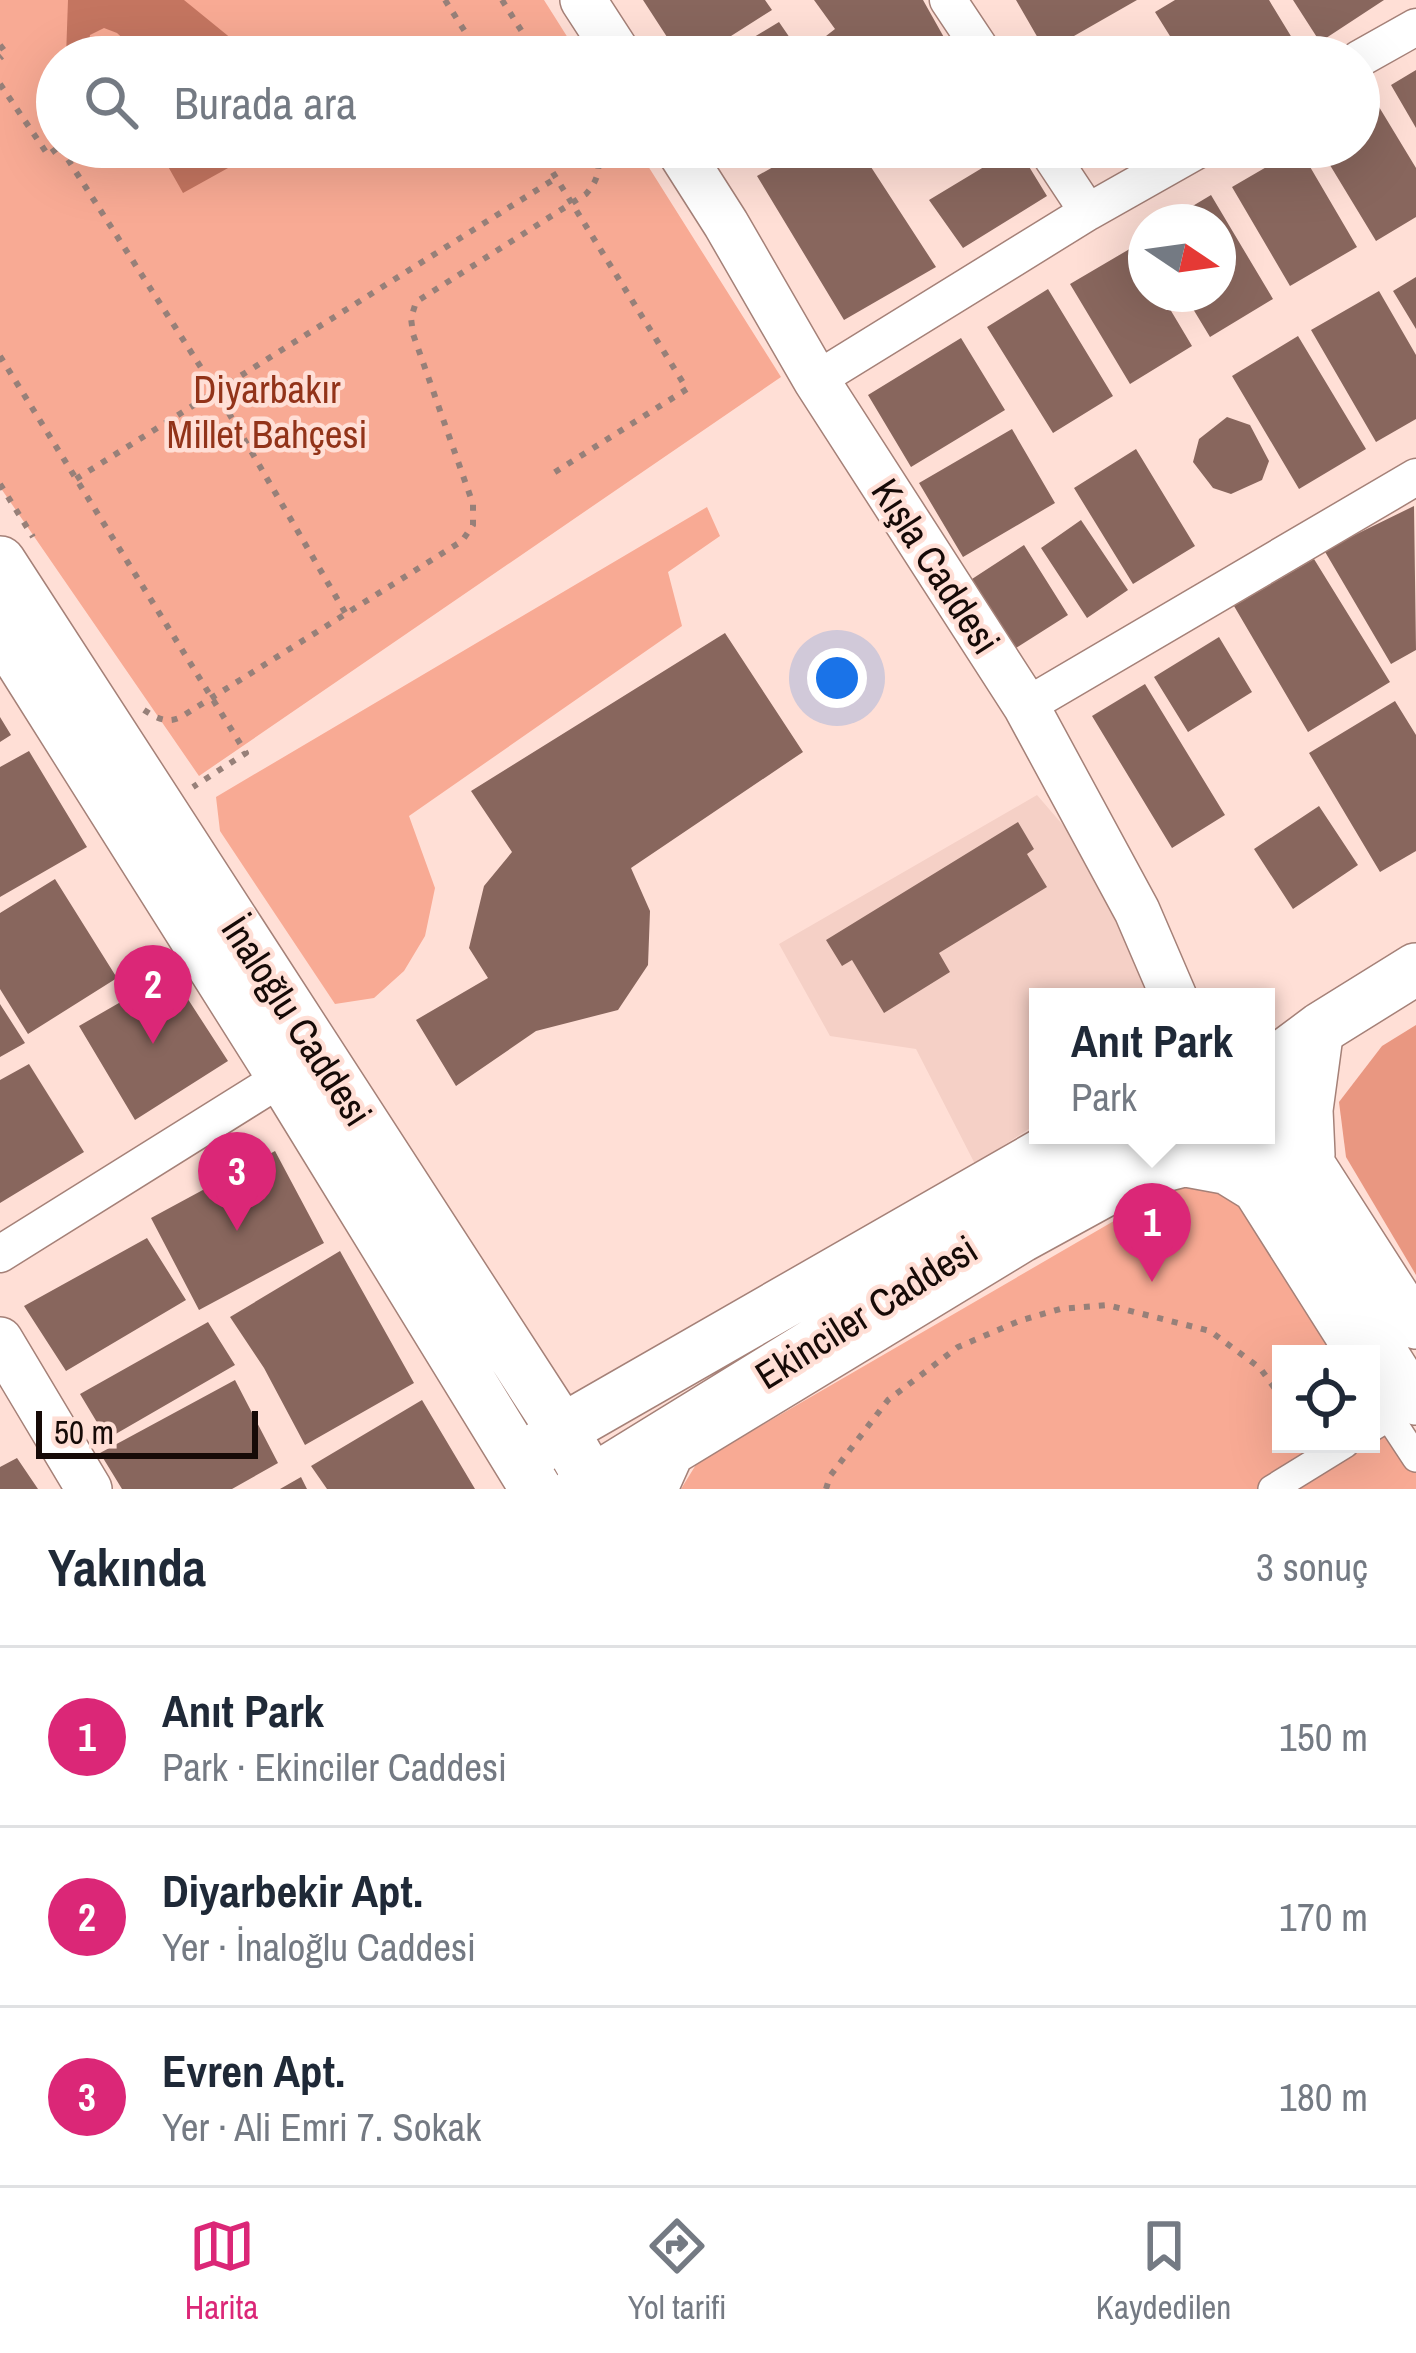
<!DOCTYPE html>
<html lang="tr">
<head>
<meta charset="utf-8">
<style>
  :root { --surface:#fff; --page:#f2f2f3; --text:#1f2937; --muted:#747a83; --line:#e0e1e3; --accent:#db2777 }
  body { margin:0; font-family:"Archivo Narrow",sans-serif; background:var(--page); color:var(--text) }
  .controls { position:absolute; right:36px; bottom:36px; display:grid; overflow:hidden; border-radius:0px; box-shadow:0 12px 48px #0002 }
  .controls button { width:108px; height:108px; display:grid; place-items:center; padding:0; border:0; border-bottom:3px solid var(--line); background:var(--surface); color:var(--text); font:60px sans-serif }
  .compass { position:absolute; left:1128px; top:204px; width:108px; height:108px; border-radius:50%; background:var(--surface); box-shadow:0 12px 48px #0002; rotate:103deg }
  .scale { position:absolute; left:36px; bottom:30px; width:222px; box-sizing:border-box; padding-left:12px; border:6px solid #160a07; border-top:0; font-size:33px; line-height:42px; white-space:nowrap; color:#160a07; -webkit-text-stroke:9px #ffdfd6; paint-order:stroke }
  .you { position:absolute; left:837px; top:678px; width:42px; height:42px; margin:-30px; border:9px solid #fff; border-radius:50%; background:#1a73e8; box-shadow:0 0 0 18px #1a73e833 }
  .badge { display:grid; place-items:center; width:78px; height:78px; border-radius:50%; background:var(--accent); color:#fff; font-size:39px; font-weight:700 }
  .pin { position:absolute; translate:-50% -99px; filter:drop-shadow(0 3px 6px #0008) }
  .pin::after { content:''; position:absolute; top:63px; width:42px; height:36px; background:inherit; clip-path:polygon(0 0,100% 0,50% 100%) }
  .popup { position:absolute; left:1029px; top:988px; width:246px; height:156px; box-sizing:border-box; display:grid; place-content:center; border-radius:0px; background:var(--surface); filter:drop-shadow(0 3px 9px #0005); font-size:39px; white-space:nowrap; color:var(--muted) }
  .popup b { font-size:45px; color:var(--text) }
  .popup::after { content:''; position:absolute; left:50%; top:100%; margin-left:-24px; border:24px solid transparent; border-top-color:var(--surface) }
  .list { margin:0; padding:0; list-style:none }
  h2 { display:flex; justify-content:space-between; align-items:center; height:156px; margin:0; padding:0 48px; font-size:51px }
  h2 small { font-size:39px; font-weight:400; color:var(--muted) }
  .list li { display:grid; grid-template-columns:78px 1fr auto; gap:36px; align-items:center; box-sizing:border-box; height:180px; padding:0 48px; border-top:3px solid var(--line) }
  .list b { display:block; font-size:45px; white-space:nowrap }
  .list p { margin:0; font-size:39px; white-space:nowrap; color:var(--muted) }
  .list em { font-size:39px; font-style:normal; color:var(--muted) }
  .icon { flex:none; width:66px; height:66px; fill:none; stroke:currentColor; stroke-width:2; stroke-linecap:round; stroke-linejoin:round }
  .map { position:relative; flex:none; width:1416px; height:1489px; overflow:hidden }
  .search { position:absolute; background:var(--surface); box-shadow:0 12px 48px #0002; left:36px; right:36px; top:36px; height:132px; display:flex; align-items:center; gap:30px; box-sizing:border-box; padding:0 42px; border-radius:66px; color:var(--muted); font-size:45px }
  .sheet { height:696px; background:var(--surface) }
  nav { display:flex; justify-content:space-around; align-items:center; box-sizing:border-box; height:168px; border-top:3px solid var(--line); background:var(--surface); font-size:33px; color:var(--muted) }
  nav a { display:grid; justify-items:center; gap:6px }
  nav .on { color:var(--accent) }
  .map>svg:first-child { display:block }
  .built { fill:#f5d0c6 }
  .green { fill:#f8aa94 }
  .forest { fill:#e99781 }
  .water { fill:#c47560 }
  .building { fill:#88665d }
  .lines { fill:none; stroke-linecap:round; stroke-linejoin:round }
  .pedestrian-casing { stroke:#a58178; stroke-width:30 }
  .minor-casing { stroke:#a58178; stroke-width:39 }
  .tertiary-casing { stroke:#a58178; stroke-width:48 }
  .secondary-casing { stroke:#a58178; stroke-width:54 }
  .path { stroke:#978079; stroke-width:6; stroke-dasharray:6 9; stroke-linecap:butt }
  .pedestrian { stroke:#fff; stroke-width:27 }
  .minor { stroke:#fff; stroke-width:36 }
  .tertiary { stroke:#fff; stroke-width:45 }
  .secondary { stroke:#fff; stroke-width:51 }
  .labels { text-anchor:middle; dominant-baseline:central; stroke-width:9; stroke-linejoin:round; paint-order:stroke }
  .park-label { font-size:39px; fill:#923319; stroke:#ffdfd6 }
  .street-label { font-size:39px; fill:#160a07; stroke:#ffdfd6 }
</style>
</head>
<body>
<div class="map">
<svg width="1416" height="1489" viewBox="0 0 1416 1489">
  <rect width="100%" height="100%" fill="#ffdfd6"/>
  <path class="built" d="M1037 795 1137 911 1166 997H1038V1123L975 1164 916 1049 830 1036 779 944Z"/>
  <path class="green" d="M0 0H544L580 57H57V147H636L781 377 199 776 0 487Z
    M707 507 720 536 668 572 682 626 409 816 435 888 425 936 404 971 374 998 335 1004 220 831 216 797Z
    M1181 1182 1221 1189 1250 1211 1340 1354H1281V1444H1371V1402L1416 1473V1489H681L697 1463Z"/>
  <path class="forest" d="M1416 1025V1275L1346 1157 1339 1102 1382 1046Z"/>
  <path class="water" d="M68 0H184L254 57C246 57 236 59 228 57 214 54 215 41 199 45V57H143L117 33 104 28 90 35 86 57H66Z
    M157 147H266L183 193Z"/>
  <path class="building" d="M643 0H765L772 10 698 57H680Z
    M814 0H923L955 57H827L817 43 835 29Z
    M1016 0H1137L1046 52Z
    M1175 0H1269L1300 51 1290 57H1183L1155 12Z
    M1293 0H1384L1320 42Z
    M779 22 803 57H721Z
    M1136 37 1150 57H1102Z
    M1416 70V128L1391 85Z
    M1373 97 1416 168V217L1376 241 1319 147H1359V106Z
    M739 147H777L750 164Z
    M809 147H858L936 267 844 320 757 176Z
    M932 147H976L945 166Z
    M1017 147 1047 196 963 248 929 200Z
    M1092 147H1128L1101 163Z
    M1299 148 1357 247 1290 286 1232 187Z
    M1211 195 1273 299 1210 337 1184 294H1218V222H1166Z
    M1133 247 1146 269V294H1161L1192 346 1130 384 1070 284Z
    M1416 277V329L1393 291Z
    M1048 289 1113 396 1053 433 987 327Z
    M1379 291 1416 355V419L1376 442 1311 330Z
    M1298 336 1366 449 1299 489 1232 376Z
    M961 338 1005 410 911 467 868 395Z
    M1227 417 1250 425 1269 461 1262 480 1231 494 1213 488 1193 462 1199 439Z
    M1012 429 1055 503 963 557 919 483Z
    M1136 449 1195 546 1133 584 1074 488Z
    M1414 506 1416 650 1391 664 1324 550Z
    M1081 520 1128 590 1087 618 1041 548Z
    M1024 545 1068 615 1016 648 972 579Z
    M1314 559 1390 682 1308 732 1234 606Z
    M725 633 803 752 631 868 650 911 648 965 618 1010 536 1031 456 1086 416 1020 488 978 469 948 484 886 512 852 471 791Z
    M1219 637 1252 692 1188 732 1154 677Z
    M1145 684 1225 815 1172 848 1092 716Z
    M1395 701 1416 735V851L1380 872 1309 753Z
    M0 717 11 735 0 742Z
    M29 751 87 847 0 897V767Z
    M1319 806 1358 865 1293 909 1254 849Z
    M1018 822 1034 849 1027 854 1047 887 939 953 950 972 884 1013 852 960 842 966 826 940Z
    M55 879 117 978 28 1034 0 989V913Z
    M171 973 228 1061 135 1120 79 1026Z
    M0 1004 25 1043 0 1057Z
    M29 1064 84 1152 0 1203V1080Z
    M275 1151 324 1243 199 1310 151 1218Z
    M147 1238 186 1300 66 1371 24 1306Z
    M340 1251 414 1383 305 1445 264 1368 230 1317Z
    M208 1322 235 1365 107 1439 80 1394Z
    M235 1380 278 1463 232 1489H122L100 1453Z
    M422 1400 475 1489H327L311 1466Z
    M17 1458 38 1489H0V1467Z
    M301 1477 307 1489H280Z"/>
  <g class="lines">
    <defs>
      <path id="pedestrian" d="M1371 1389 1389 1417
        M1371 1428 1389 1417 1416 1458
        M665 1488 678 1459 1027 1247 1142 1184 1185 1173 1223 1180 1249 1196 1349 1354
        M1272 1489 1345 1444"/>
      <path id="minor" d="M948 0 986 57
        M1359 59 1416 27
        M1045 147 1088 212
        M816 380 1088 212 1203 147
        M1026 706 1416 477
        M0 1254 283 1077"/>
      <path id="tertiary" d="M583 0 620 57
        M677 147 726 224 816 380 1026 706 1137 911 1174 997
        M1266 1077 1312 1164 1416 1326
        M1247 1135 1416 1402
        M1312 1155 1310 1110 1321 1028
        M1117 1157C1136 1156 1156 1152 1175 1153 1211 1155 1245 1167 1277 1182
        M0 1340 89 1489
        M644 1489 669 1433"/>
      <path id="secondary" d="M0 562 562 1430 596 1489
        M0 628 283 1077 536 1489
        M1266 1069 1321 1028 1416 969
        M538 1449 562 1430 1076 1135
        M579 1489 1153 1135"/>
    </defs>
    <use href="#pedestrian" class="pedestrian-casing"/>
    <use href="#minor" class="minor-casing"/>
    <use href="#tertiary" class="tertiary-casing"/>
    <use href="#secondary" class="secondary-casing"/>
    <path class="path" d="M445 0 481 57
      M502 0 538 57
      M0 45 6 53 0 58
      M0 84 48 155 59 147
      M60 147 216 391 346 614
      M537 147 687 389 552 474
      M0 356 246 753 193 787
      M76 479 556 178
      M0 484 33 537
      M144 710C156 718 167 724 181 717L462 541 473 525V504L413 334 411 318 416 302 586 194C599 180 602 165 594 147
      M826 1489 830 1476 888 1400 958 1347 1019 1321 1060 1309 1107 1305 1210 1331 1260 1368 1281 1397"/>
    <use href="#pedestrian" class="pedestrian"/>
    <use href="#minor" class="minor"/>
    <use href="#tertiary" class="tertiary"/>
    <use href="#secondary" class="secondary"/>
  </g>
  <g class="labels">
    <g class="park-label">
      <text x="267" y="389">Diyarbakır<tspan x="267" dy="45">Millet Bahçesi</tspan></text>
    </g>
    <g class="street-label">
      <text transform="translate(936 566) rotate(57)">Kışla Caddesi</text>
      <text transform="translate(297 1021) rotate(57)">İnaloğlu Caddesi</text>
      <text transform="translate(866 1312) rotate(-32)">Ekinciler Caddesi</text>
    </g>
  </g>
</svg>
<div class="controls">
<button><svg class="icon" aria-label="locate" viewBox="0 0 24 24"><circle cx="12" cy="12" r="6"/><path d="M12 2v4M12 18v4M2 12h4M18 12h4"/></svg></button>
</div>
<svg class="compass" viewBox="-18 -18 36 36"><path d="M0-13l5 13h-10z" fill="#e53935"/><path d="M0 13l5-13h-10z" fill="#747a83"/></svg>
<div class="scale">50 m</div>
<div class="you"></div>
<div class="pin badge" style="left:1152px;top:1282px">1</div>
<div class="popup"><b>Anıt Park</b>Park</div>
<div class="pin badge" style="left:153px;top:1044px">2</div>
<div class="pin badge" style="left:237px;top:1231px">3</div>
<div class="search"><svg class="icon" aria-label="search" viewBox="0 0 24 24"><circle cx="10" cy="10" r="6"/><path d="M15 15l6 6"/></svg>Burada ara</div>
</div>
<section class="sheet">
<h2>Yakında<small>3 sonuç</small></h2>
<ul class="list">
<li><span class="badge">1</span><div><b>Anıt Park</b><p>Park · Ekinciler Caddesi</p></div><em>150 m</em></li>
<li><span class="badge">2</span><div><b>Diyarbekir Apt.</b><p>Yer · İnaloğlu Caddesi</p></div><em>170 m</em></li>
<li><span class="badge">3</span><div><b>Evren Apt.</b><p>Yer · Ali Emri 7. Sokak</p></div><em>180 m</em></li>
</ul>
</section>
<nav>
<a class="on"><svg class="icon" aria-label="map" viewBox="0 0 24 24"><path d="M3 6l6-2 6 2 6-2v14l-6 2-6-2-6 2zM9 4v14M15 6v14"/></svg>Harita</a>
<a><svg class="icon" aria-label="directions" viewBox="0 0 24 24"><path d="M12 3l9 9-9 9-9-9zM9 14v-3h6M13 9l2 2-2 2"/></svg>Yol tarifi</a>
<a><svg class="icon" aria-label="saved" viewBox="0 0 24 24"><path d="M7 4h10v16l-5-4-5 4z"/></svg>Kaydedilen</a>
</nav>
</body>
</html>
